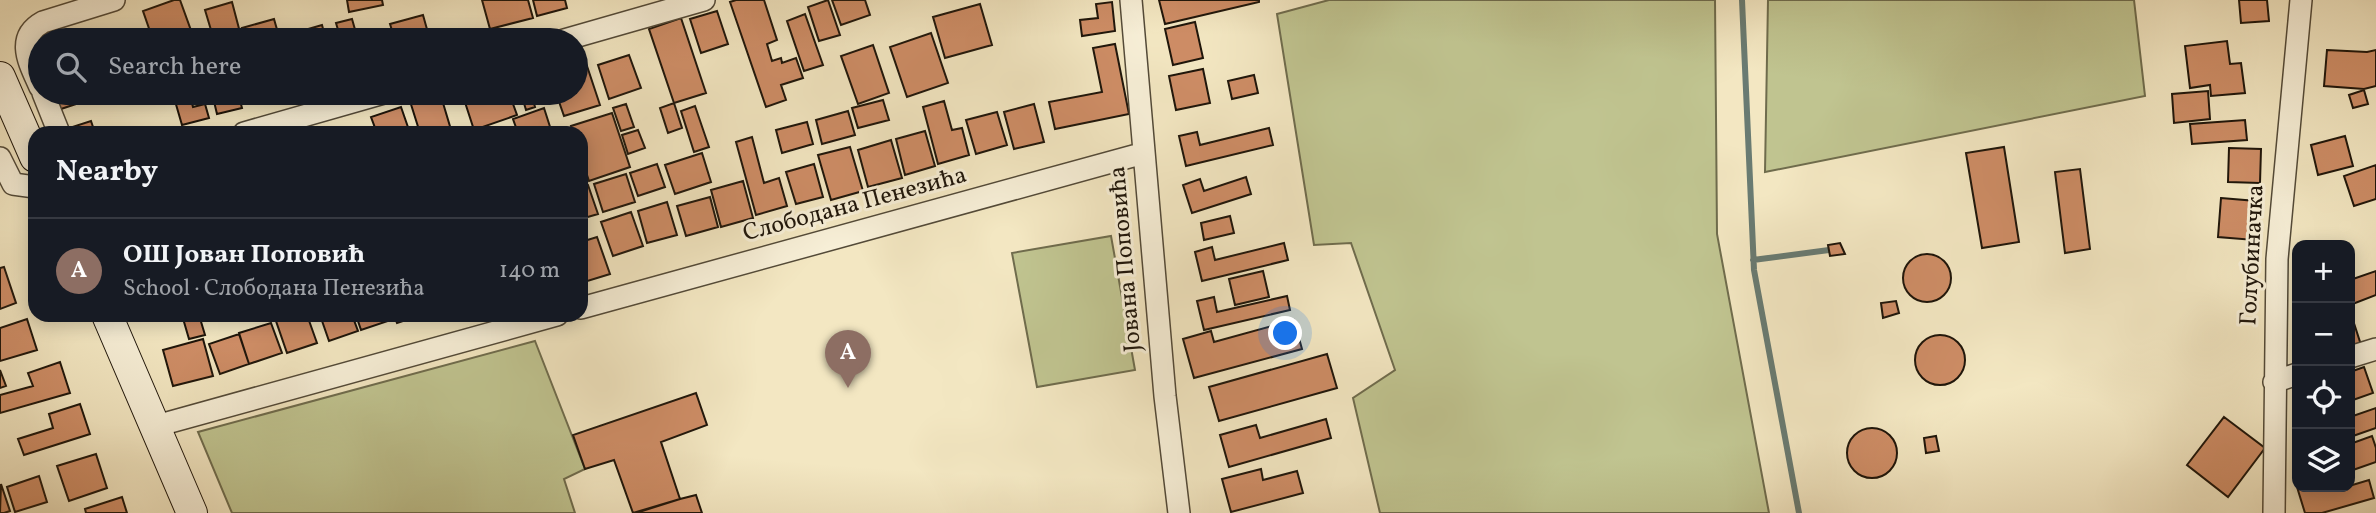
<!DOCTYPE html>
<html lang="en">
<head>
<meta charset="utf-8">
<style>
  :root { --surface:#171b24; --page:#242831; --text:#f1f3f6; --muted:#9ea1a6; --line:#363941; --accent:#b45309 }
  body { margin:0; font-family:Vollkorn,serif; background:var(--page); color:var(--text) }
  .controls { position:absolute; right:21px; bottom:21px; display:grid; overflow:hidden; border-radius:14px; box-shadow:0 4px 18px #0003 }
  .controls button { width:63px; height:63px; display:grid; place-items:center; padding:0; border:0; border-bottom:2px solid var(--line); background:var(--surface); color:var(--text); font:35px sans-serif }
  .you { position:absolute; left:1286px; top:334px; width:24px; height:24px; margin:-18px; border:5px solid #fff; border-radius:50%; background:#1a73e8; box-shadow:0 0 0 10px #1a73e833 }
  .badge { display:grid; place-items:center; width:46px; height:46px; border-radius:50%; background:var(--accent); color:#fff; font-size:23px; font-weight:700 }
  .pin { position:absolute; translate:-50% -58px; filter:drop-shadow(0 2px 4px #0008) }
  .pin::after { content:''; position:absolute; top:37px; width:24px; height:21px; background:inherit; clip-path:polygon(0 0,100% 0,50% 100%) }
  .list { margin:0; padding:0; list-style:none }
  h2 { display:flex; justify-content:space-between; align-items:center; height:91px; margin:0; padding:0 28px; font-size:30px }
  h2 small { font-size:23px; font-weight:400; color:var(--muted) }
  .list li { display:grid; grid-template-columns:46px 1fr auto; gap:21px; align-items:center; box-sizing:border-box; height:105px; padding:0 28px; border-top:2px solid var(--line) }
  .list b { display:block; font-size:26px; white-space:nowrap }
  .list p { margin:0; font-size:23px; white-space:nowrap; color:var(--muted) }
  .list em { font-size:23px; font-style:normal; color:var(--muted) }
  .icon { flex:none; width:38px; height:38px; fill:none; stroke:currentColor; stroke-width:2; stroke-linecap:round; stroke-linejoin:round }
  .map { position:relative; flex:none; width:2376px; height:513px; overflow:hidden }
  .search { position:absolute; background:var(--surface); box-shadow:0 4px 18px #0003; left:28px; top:28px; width:560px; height:77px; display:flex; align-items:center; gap:18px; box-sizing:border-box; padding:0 24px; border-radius:38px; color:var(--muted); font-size:26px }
  .panel { position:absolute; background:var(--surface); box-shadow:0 4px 18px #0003; left:28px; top:126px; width:560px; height:196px; border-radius:21px }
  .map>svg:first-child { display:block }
  .green { fill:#c0c490; stroke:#6f6c4d; stroke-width:2 }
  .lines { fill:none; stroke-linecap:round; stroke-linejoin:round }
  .stream { stroke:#697b72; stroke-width:6 }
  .building { fill:#ce8d66; stroke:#1e150a; stroke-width:2 }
  .minor-casing { stroke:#534a38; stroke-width:24 }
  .secondary-casing { stroke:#1e150a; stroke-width:32 }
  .minor { stroke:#f7efd7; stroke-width:21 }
  .secondary { stroke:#f7efd7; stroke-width:30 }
  .labels { text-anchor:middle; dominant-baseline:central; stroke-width:6; stroke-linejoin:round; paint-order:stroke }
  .street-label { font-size:24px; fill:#1e150a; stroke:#f7efd7 }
</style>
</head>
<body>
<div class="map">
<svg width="2376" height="513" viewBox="0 0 2376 513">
  <rect width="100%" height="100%" fill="#f3e7c2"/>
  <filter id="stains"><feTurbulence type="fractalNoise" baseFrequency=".00286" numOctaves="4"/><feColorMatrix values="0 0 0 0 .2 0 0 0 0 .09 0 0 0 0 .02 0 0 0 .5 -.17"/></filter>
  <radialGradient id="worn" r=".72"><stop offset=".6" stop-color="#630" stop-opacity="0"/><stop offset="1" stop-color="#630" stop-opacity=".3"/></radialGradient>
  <path class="green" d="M1329 0H1715L1717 234 1769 513H1380L1353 398 1395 370 1351 243 1314 245 1277 14Z
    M1768 0H2134L2145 96 1765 172Z
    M1111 236 1135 370 1037 387 1012 253Z
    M535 341 585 469 564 479 575 513H232L198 432Z"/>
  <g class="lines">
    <path class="stream" d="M1742 0 1754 270 1799 513
      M1753 260 1829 250"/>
  </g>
  <path class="building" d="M174 0H180L193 36 182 40H153L143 11Z
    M347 0H382L383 5 349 12Z
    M482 0H528L533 18 490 29Z
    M533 0H565L567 8 537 16Z
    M736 0H764L777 40 767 44 772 61 781 58 782 63 796 58 803 78 781 85 786 100 766 107 730 2Z
    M828 0 840 35 819 41 808 7Z
    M832 0H865L870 15 841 25Z
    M1159 0H1259V2L1165 24Z
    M2239 0H2267L2269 21 2241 23Z
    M232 2 242 40H214L205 10Z
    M1112 2 1115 31 1082 36 1080 20 1098 18 1096 4Z
    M980 4 992 45 945 58 933 17Z
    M717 11 728 44 701 53 690 19Z
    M805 14 823 65 804 71 787 21Z
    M423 15 430 40H395L390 24Z
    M681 18 706 93 674 103 649 29Z
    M274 19 280 40H246L242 28Z
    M352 19 358 40H341L336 23Z
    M1195 22 1203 58 1173 65 1165 29Z
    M322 25 326 40H293L291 34Z
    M931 33 948 83 907 97 890 47Z
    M2227 41 2230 64 2241 63 2245 93 2211 96 2210 85 2190 88 2185 46Z
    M1115 44 1129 114 1055 129 1049 102 1102 92 1093 48Z
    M873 45 889 93 858 104 841 56Z
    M2327 50 2367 52 2376 50V86L2364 89 2324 86Z
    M629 55 641 88 609 99 598 65Z
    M587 66 600 105 564 116 556 93H576V70Z
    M1203 69 1210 103 1176 110 1169 76Z
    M1254 75 1258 93 1232 99 1228 81Z
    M2364 90 2368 104 2353 108 2349 95Z
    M2208 91 2210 119 2174 123 2172 94Z
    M52 93H79L82 102 58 110Z
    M179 93H189L193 107 205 104 209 118 182 125 173 94Z
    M212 93H238L242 108 217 114Z
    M261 93H283L262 98Z
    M427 93H440L452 133H420L409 98Z
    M462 93H509L517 115 474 130Z
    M521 93H531L535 107 526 110Z
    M883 100 889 120 858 128 852 108Z
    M944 101 952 130 962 128 969 155 938 164 923 107Z
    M674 103 682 128 668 133 660 108Z
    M626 104 634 127 621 131 613 108Z
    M1034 104 1044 142 1014 149 1004 112Z
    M695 106 709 147 694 152 681 111Z
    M401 107 410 133H377L371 117Z
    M544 108 552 133H518L513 119Z
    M848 111 855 135 822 144 816 120Z
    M997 112 1007 145 976 154 966 120Z
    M612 113 630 167 589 181 581 157V133H573L571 126Z
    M2245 120 2247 140 2192 144 2190 124Z
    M91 121 95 133H68L66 129Z
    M807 122 813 144 782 153 776 130Z
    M352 128 353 133H330Z
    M1269 128 1273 145 1186 166 1179 136 1197 132 1200 145Z
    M638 130 645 148 628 154 622 135Z
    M925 131 935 166 905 175 896 139Z
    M2345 136 2353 166 2318 175 2311 145Z
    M752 137 764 183 779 178 787 206 756 215 736 142Z
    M891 140 902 178 868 187 858 150Z
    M850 147 863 191 831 200 818 155Z
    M2004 147 2019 242 1982 248 1966 153Z
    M2229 148 2261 149 2260 183 2228 182Z
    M702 153 711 182 675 194 665 165Z
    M657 164 665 187 638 196 630 173Z
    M814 164 823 197 796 204 786 172Z
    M2376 165V199L2354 206 2344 176Z
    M2080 169 2090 249 2065 253 2055 172Z
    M626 174 635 202 603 212 594 184Z
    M1246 177 1251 194 1192 213 1183 185 1200 179 1204 191Z
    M743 181 753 218 721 227 711 190Z
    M588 185 598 214 581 219V188Z
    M710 197 718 227 686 236 677 206Z
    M2221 198 2256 201 2254 240 2218 237Z
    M667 202 677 235 647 243 638 211Z
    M631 212 643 246 613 256 601 222Z
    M1230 216 1234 233 1204 240 1201 223Z
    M597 237 610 274 581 283V242Z
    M1284 243 1288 260 1202 281 1195 252 1212 247 1215 260Z
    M1840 243 1845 254 1830 256 1828 245Z
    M1903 278a24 24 0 1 1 48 0a24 24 0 1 1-48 0Z
    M4 267 16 303 0 309V268Z
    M1263 271 1269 297 1235 305 1229 279Z
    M2376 271V295L2350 305V278V280Z
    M1287 296 1290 310 1204 330 1197 301 1214 297 1217 312Z
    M1896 301 1899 313 1883 318 1881 303Z
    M2351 314 2361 345 2350 349V315Z
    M182 315H199L205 335 189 339Z
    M293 315H307L317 343 287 353 276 321Z
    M320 315H352L358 331 329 341Z
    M356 315H389L391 320 361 330Z
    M394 315H421L397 323Z
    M27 319 37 350 0 361V328Z
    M1294 320 1302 349 1194 378 1183 339 1211 331 1214 342Z
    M271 323 282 353 249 364 239 333Z
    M239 334 249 364 220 374 209 344Z
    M1915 360a25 25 0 1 1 50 0a25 25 0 1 1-50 0Z
    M203 339 213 376 173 386 163 350Z
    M1327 354 1337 388 1219 421 1209 387Z
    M60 362 70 393 0 413V395L33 386 28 373Z
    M2364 367 2373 393 2350 401V372Z
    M0 370 6 386 0 388Z
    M696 393 707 425 661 442 680 499 633 513 614 460 585 469 573 435Z
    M80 404 90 434 24 455 18 439 53 428 49 414Z
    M2376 408V428L2350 437V417Z
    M2224 417 2265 448 2228 497 2187 465Z
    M1326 419 1331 438 1229 467 1220 435 1256 425 1260 438Z
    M1847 453a25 25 0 1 1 50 0a25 25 0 1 1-50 0Z
    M1936 436 1939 451 1926 453 1924 438Z
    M2372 436 2376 448V462L2350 471V444Z
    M96 454 107 488 69 501 57 466Z
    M1261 469 1263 480 1297 471 1303 493 1231 512 1222 479Z
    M39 476 47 502 15 512 7 487Z
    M2369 480 2374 498 2322 513H2305L2297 487H2338L2339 489Z
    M1 484 10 511 4 513H0Z
    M696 495 702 513H636L680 499Z
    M122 497 127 513H86L85 509Z"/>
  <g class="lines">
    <defs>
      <path id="minor" d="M1131 0 1165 396 1179 513
        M564 40 704 0
        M40 87C30 64 14 38 43 22L114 0
        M43 93 59 133
        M244 133 384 93
        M0 158 13 184 35 187
        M581 308 1144 153
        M2350 357 2376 349
        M2274 382 2297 374
        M156 426 557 315
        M2274 513 2277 259 2301 0"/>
      <path id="secondary" d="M0 77 35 157
        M107 315 192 513"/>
    </defs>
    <use href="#minor" class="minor-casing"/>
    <use href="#secondary" class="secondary-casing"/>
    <use href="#minor" class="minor"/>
    <use href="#secondary" class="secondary"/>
  </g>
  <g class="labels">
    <g class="street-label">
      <text transform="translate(855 205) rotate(-15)">Слободана Пенезића</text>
      <text transform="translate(2253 255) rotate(-87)">Голубиначка</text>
      <text transform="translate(1126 259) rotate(-95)">Јована Поповића</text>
    </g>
  </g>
  <rect width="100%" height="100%" filter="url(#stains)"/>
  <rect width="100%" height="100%" fill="url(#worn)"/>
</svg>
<div class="controls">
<button>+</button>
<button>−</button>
<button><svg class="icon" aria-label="locate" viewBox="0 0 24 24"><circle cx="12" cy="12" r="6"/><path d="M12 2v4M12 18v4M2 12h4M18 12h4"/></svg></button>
<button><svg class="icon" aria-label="layers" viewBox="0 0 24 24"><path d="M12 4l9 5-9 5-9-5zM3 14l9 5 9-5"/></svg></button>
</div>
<div class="you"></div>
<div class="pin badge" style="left:848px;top:388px;background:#8d6e63">A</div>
<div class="search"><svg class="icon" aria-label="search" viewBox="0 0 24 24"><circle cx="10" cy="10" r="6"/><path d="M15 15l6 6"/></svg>Search here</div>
<section class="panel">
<h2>Nearby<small></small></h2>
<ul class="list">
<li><span class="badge" style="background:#8d6e63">A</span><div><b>ОШ Јован Поповић</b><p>School · Слободана Пенезића</p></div><em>140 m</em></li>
</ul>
</section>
</div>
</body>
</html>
